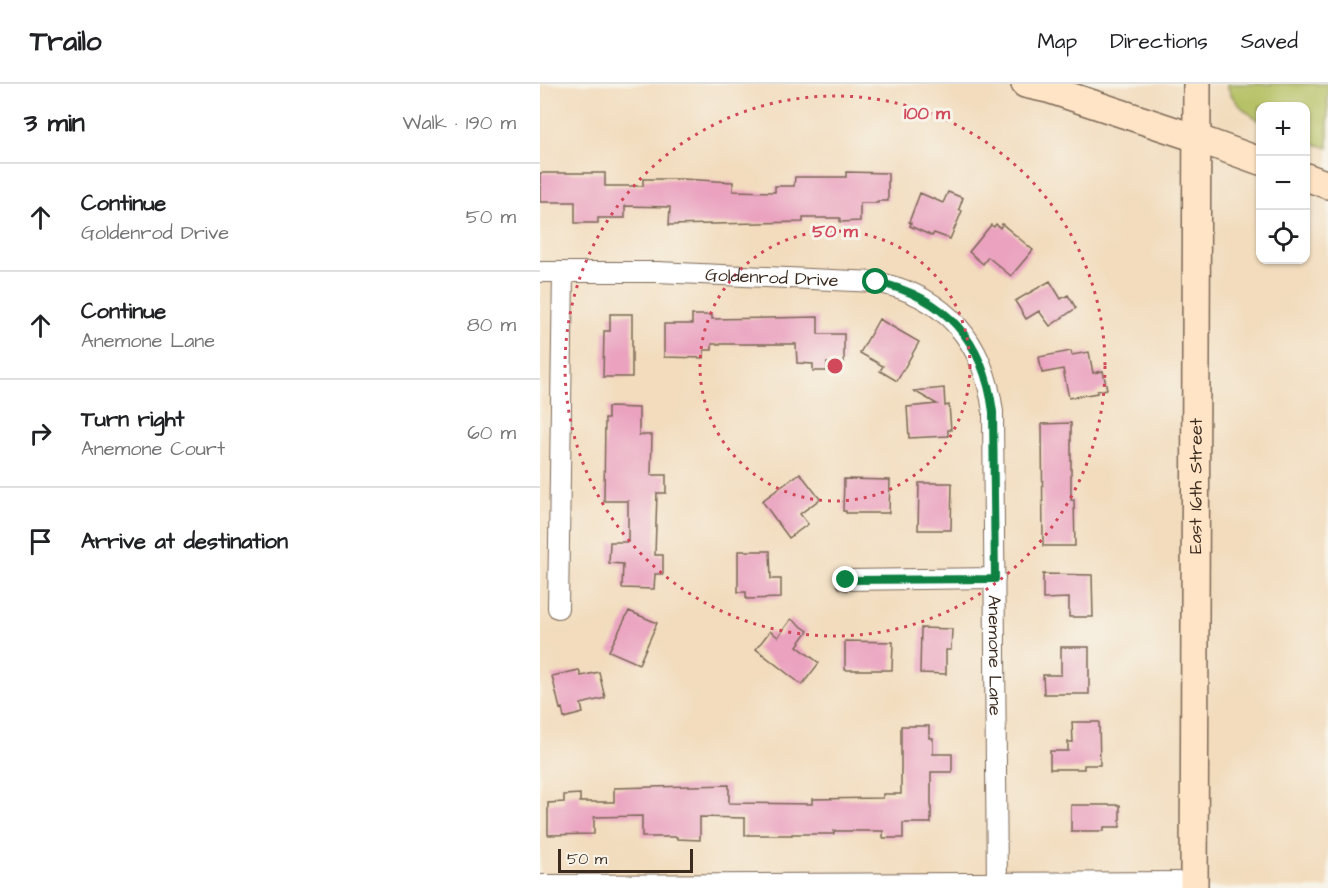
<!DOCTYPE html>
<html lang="en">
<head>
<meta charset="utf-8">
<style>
  :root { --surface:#fff; --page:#f6f6f6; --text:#202124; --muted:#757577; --line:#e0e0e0 }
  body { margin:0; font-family:"Architects Daughter",sans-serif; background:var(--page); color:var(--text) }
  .controls { position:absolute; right:18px; top:18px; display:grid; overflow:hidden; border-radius:12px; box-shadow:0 2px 4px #0004 }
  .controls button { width:54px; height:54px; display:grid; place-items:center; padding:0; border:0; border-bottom:2px solid var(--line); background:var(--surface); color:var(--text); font:30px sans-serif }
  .scale { position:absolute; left:18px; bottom:15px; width:135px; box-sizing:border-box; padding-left:6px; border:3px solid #3b2a1e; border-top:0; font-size:16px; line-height:21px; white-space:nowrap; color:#3b2a1e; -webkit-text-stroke:4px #f7f3e8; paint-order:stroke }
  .stop { position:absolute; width:18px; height:18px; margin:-14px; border:4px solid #0b8043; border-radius:50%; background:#fff }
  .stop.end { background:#0b8043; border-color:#fff; box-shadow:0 2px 6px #0008 }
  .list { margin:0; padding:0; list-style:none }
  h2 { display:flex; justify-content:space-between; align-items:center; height:78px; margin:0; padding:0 24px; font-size:26px }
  h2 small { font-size:20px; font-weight:400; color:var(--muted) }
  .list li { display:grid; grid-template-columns:39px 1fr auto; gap:18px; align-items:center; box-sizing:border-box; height:108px; padding:0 24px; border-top:2px solid var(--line) }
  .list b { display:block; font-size:22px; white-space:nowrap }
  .list p { margin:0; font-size:20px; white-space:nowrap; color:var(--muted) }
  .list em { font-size:20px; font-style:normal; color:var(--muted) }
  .icon { flex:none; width:33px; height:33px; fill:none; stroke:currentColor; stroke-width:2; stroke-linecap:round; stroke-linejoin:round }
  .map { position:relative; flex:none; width:788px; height:804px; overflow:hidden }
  header { display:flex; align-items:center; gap:36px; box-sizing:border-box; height:84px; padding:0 30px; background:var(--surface); border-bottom:2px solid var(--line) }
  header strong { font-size:28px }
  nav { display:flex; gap:33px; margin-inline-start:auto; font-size:21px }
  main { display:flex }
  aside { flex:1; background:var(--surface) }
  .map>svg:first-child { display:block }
  .green { fill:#b3bf61; stroke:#777440; stroke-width:1.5 }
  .building { fill:#eaa2bf }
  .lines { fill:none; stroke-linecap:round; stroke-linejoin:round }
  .street-casing { stroke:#7b6856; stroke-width:22 }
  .secondary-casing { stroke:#7b6856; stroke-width:30 }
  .street { stroke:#fff; stroke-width:20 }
  .secondary { stroke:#ffe4c6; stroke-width:27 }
  .route { stroke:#0b8043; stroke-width:8 }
  .ring { fill:none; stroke:#d1495b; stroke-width:3; stroke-dasharray:3 6 }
  .labels { text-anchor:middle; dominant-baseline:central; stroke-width:6; stroke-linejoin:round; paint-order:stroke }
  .street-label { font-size:18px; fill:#3b2a1e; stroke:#f7f3e8 }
  .centre { fill:#d1495b; stroke:#f7f3e8; stroke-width:3 }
  .ring-label { font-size:18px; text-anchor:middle; font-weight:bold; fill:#d1495b; stroke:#f7f3e8; stroke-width:6; stroke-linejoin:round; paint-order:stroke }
</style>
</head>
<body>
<header>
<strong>Trailo</strong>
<nav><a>Map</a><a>Directions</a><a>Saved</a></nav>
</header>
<main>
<aside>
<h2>3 min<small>Walk · 190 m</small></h2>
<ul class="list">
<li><svg class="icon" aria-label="ahead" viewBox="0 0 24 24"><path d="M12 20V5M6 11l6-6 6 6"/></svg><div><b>Continue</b><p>Goldenrod Drive</p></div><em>50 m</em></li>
<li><svg class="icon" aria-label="ahead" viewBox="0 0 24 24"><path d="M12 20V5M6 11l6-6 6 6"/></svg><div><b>Continue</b><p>Anemone Lane</p></div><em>80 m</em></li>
<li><svg class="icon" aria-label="right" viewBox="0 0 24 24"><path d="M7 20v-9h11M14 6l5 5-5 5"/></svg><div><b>Turn right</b><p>Anemone Court</p></div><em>60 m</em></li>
<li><svg class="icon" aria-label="arrive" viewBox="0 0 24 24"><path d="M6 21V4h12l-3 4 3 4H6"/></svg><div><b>Arrive at destination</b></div></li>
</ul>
</aside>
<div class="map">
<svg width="788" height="804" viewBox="0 0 788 804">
  <rect width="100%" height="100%" fill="#f7f3e8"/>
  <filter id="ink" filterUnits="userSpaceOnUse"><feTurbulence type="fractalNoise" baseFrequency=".0167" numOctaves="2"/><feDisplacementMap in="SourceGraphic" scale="12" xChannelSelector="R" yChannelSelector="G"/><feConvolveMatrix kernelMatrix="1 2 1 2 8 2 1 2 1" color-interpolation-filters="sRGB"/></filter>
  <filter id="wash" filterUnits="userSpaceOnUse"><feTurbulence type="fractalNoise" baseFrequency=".008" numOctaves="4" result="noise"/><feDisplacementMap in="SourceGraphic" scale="24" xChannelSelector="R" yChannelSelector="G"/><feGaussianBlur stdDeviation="1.35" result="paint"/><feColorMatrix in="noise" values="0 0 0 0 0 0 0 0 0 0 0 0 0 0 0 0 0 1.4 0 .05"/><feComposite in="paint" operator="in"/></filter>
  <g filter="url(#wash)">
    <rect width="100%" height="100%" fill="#f2dcbd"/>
    <path class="green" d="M687 0H788V64L766 57V22H720V37C706 28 691 17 687 0Z"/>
    <g id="blocks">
      <path class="building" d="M306 88 348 89V117H338V119H320V137L300 138V134H263V138L129 141 130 123 85 122V134H58V139H35V118H0V89H65V102H103V95H142L193 98V107L235 108V102H254L255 93H306Z
        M408 108 423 114 419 125 422 127 410 155 394 149 392 152 370 142 371 139 369 138 380 109 403 119Z
        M456 140 460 144 462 140 493 166 471 192 448 173 443 180 429 168 451 141 454 143Z
        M510 197 521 215 528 211 536 224 510 242 499 227 486 235 475 217Z
        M70 230H92V293H63L64 247H70Z
        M152 231H172V235L278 233V250H304V279H287V287H273V280L257 279 256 260H172V266H164V274L124 273V240H152Z
        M339 235 379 258 357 297 340 287 343 282 320 269Z
        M531 267 532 271 549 268 553 289 563 287 567 305 557 307V309L529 314 523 285 502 289 499 273Z
        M404 304 405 322 409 321 411 346H408V352L369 354 367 323 397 320 374 307Z
        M68 323 99 324V351H112L111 391H126V409H117L115 471H123V490H115L114 505 82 504 83 480 69 479 70 458H88V417H64L65 335H68Z
        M531 339V416H534L535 462H503L502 340Z
        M260 389 280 415 260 430 268 440 249 454 222 417Z
        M304 395 350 396 349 429H306V427H303Z
        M379 399H412L411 446H378Z
        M198 467H230L231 495H241V514L206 515V508H198Z
        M503 490 552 491 553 533H529V514L503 515Z
        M89 527 117 539 99 580 69 567Z
        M251 535 268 547 257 562 279 579 262 601 216 565 230 547 238 553Z
        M381 544 412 545 411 566H406V590L380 589Z
        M305 557 353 558 352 586H305Z
        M521 563H549V610H504L503 591H521Z
        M39 586 41 592 59 588 65 614 41 620 43 629 24 634 22 624 20 625 12 592Z
        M532 638H559L560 681H544V685H510V667H528V658H533Z
        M361 642H389V654H393V670H412V688H391V739H363V754H343V747H294V750H252V751H205V734L160 733V756L137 755V753H102V732L54 733V750L8 751V719L24 718V711L40 710V718H74V704L189 701V719L272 720V715L343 714V710H361Z
        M531 721H580V743H564V747H531Z"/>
    </g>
  </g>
  <g filter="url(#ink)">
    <use href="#blocks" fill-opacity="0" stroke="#7b6856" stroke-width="1.5"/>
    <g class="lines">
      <defs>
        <g id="street">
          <path id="s1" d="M0 188H117L336 198C406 212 444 258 453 328L457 804"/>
          <path d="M306 496 455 494"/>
          <path d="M18 524 23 188"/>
          <path d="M0 801 654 798"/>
        </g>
        <g id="secondary">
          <path d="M485 0 508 5 656 54 720 77"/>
          <path d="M766 93 788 101"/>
          <path id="s2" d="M654 804 657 0"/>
        </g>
      </defs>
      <use href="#street" class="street-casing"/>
      <use href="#secondary" class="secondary-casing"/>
      <use href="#street" class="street"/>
      <use href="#secondary" class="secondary"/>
    </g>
  </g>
  <g class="lines" filter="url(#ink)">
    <path class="route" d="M306 496 455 495 453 328C444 258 406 213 336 198"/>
  </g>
  <g class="ring">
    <circle cx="295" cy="282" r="135"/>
    <circle cx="295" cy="282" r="270"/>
  </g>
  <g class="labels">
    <g class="street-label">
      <text stroke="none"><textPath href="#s1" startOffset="232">Goldenrod Drive</textPath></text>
      <text stroke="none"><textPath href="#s2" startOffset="402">East 16th Street</textPath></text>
      <text stroke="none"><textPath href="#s1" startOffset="768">Anemone Lane</textPath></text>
    </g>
  </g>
  <circle cx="295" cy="282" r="9" class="centre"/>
  <g class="ring-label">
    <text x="387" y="35">100 m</text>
    <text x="295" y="153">50 m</text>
  </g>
</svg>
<div class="controls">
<button>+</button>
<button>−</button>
<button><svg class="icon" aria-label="locate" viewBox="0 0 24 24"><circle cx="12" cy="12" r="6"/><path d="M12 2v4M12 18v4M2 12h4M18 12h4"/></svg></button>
</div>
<div class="scale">50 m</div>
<div class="stop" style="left:336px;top:198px"></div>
<div class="stop end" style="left:306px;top:496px"></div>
</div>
</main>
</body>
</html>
